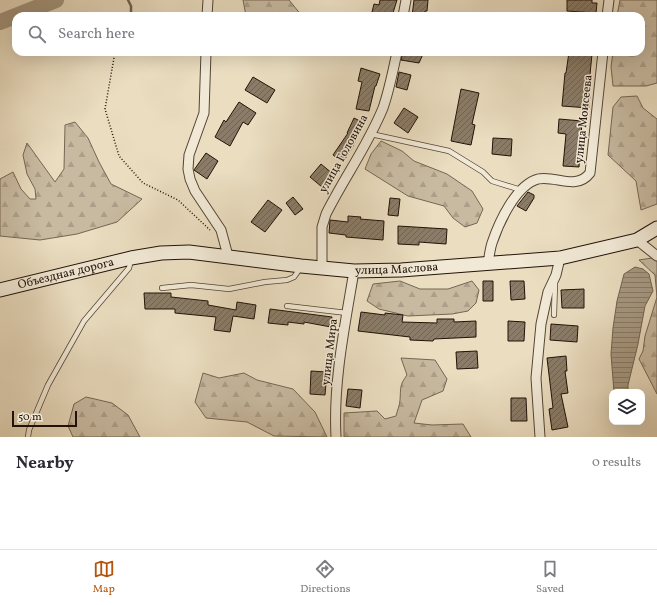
<!DOCTYPE html>
<html lang="en">
<head>
<meta charset="utf-8">
<style>
  :root { --surface:#fff; --page:#f2f2f3; --text:#2b2b33; --muted:#7c7c81; --line:#e1e1e2; --accent:#b45309 }
  body { margin:0; font-family:Vollkorn,serif; background:var(--page); color:var(--text) }
  .controls { position:absolute; right:12px; bottom:12px; display:grid; overflow:hidden; border-radius:8px; box-shadow:0 4px 16px #0002 }
  .controls button { width:36px; height:36px; display:grid; place-items:center; padding:0; border:0; border-bottom:1px solid var(--line); background:var(--surface); color:var(--text); font:20px sans-serif }
  .scale { position:absolute; left:12px; bottom:10px; width:65px; box-sizing:border-box; padding-left:4px; border:2px solid #221208; border-top:0; font-size:11px; line-height:14px; white-space:nowrap; color:#221208; -webkit-text-stroke:3px #f1e9d6; paint-order:stroke }
  .list { margin:0; padding:0; list-style:none }
  h2 { display:flex; justify-content:space-between; align-items:center; height:52px; margin:0; padding:0 16px; font-size:17px }
  h2 small { font-size:13px; font-weight:400; color:var(--muted) }
  .icon { flex:none; width:22px; height:22px; fill:none; stroke:currentColor; stroke-width:2; stroke-linecap:round; stroke-linejoin:round }
  .map { position:relative; flex:none; width:657px; height:437px; overflow:hidden }
  .search { position:absolute; background:var(--surface); box-shadow:0 4px 16px #0002; left:12px; right:12px; top:12px; height:44px; display:flex; align-items:center; gap:10px; box-sizing:border-box; padding:0 14px; border-radius:12px; color:var(--muted); font-size:15px }
  .sheet { height:112px; background:var(--surface) }
  nav { display:flex; justify-content:space-around; align-items:center; box-sizing:border-box; height:56px; border-top:1px solid var(--line); background:var(--surface); font-size:11px; color:var(--muted) }
  nav a { display:grid; justify-items:center; gap:2px }
  nav .on { color:var(--accent) }
  .map>svg:first-child { display:block }
  .forest { fill:url(#forest-firs); stroke:#756654 }
  .water { fill:url(#water-rules); stroke:#716251 }
  .lines { fill:none; stroke-linecap:round; stroke-linejoin:round }
  .stream { stroke:#716251; stroke-width:2.5 }
  .river { stroke:#a69881; stroke-width:16 }
  .building { fill:url(#building-hatch); stroke:#221208 }
  .lane-casing { stroke:#544536; stroke-width:6 }
  .street-casing { stroke:#544536; stroke-width:11 }
  .secondary-casing { stroke:#221208; stroke-width:15 }
  .path { stroke:#221208; stroke-width:1.5; stroke-dasharray:1 2; stroke-linecap:butt }
  .lane { stroke:#f1e9d6; stroke-width:4.5 }
  .street { stroke:#f1e9d6; stroke-width:9 }
  .secondary { stroke:#f1e9d6; stroke-width:13 }
  .labels { text-anchor:middle; dominant-baseline:central; stroke-width:3; stroke-linejoin:round; paint-order:stroke }
  .street-label { font-size:12px; fill:#221208; stroke:#f1e9d6 }
</style>
</head>
<body>
<div class="map">
<svg width="657" height="437" viewBox="0 0 657 437">
  <defs>
    <pattern id="forest-firs" width="22" height="20" patternUnits="userSpaceOnUse"><rect width="22" height="20" fill="#c8baa1"/><path d="M5 1l3.5 6h-7zM16 11l3.5 6h-7z" fill="#ac9f89"/></pattern>
    <pattern id="water-rules" width="6" height="5" patternUnits="userSpaceOnUse"><rect width="6" height="5" fill="#a69881"/><path d="M0 2.5h6" fill="none" stroke="#877b68"/></pattern>
    <pattern id="building-hatch" width="6" height="6" patternUnits="userSpaceOnUse"><rect width="6" height="6" fill="#8a7c68"/><path d="M-1 1l2-2M0 6l6-6M5 7l2-2" fill="none" stroke="#706454"/></pattern>
  </defs>
  <rect width="100%" height="100%" fill="#eaddc0"/>
  <filter id="stains"><feTurbulence type="fractalNoise" baseFrequency=".005" numOctaves="4"/><feColorMatrix values="0 0 0 0 .2 0 0 0 0 .09 0 0 0 0 .02 0 0 0 .5 -.17"/></filter>
  <radialGradient id="worn" r=".72"><stop offset=".6" stop-color="#630" stop-opacity="0"/><stop offset="1" stop-color="#630" stop-opacity=".3"/></radialGradient>
  <path class="forest" d="M243 0H289L302 16H246Z
    M620 0H657V83L646 86H613L611 67 613 52H641V16H617Z
    M637 96 643 108 657 119V204L641 210 636 181 608 155 613 107 621 97Z
    M75 122 88 138 99 162 111 184 142 199 117 222 77 234 40 240 0 236V179L13 172 21 189 30 199H36L35 189 27 174 23 155 27 143 55 182 64 169 65 125Z
    M381 141 402 151 414 161 447 174 472 191 483 209 477 223 465 227 453 218 444 206 408 196 365 169 371 154Z
    M652 258 657 261V394L639 359 643 351 645 336 657 297 655 275 639 260Z
    M400 281 420 289H448L472 281 479 290 476 303 468 311 452 314 408 316 379 309 367 301 373 284Z
    M401 358 435 360 447 379 443 391 422 400 414 423 432 425 463 424 471 437H344V413L377 411 385 419 396 416C397 411 400 405 400 400 401 388 399 386 407 375Z
    M203 373 219 378 244 373 257 380 293 389 315 412 327 437 274 436 247 422 206 418 195 402Z
    M86 397 112 403 128 415 140 437H73L68 426 74 404Z"/>
  <path class="water" d="M635 267 643 269 649 274 653 291 645 306 638 344 628 385V392H614L611 354 613 328 617 301 624 274Z"/>
  <g class="lines">
    <path class="stream" d="M128 0 131 6V16"/>
    <path class="river" d="M0 22 56 0"/>
  </g>
  <path class="building" d="M380 0H397L392 16H371L374 4 379 5Z
    M414 0H428L427 11H425L424 16H412Z
    M567 0H592V3H597L596 13 567 11Z
    M403 52H411L423 54 419 63 401 60Z
    M569 52 592 54 588 95H590L589 108 562 106 565 73H566Z
    M361 68 380 74 376 86H375L369 111 356 109 362 82 358 81Z
    M399 72 411 75 407 90 396 87Z
    M253 77 275 90 267 103 245 90Z
    M461 89 479 93 472 124 475 125 471 145 451 141Z
    M239 102 256 113 248 125 243 122 230 146 215 137 224 120 226 122Z
    M404 108 418 117 408 133 394 123Z
    M354 118 364 123 352 148 343 162 333 155 348 133H347Z
    M559 119 582 121 579 167 563 166 566 134 558 133Z
    M493 138 512 139 511 156 492 154Z
    M206 153 218 161 207 179 194 170Z
    M321 164 333 174 322 187 310 177Z
    M528 192 534 195V198L526 211 517 206Z
    M293 197 303 209 295 215 286 203Z
    M390 198 400 199 398 216 388 215Z
    M268 200 282 210 265 232 251 222Z
    M348 216 361 217 360 219 384 221 383 240 346 237V235L329 233 330 220 348 222Z
    M398 226 447 229 446 244 419 242V245L398 244Z
    M483 281H493V301H483Z
    M510 281H524L525 299 511 300Z
    M584 289V308H562L561 290Z
    M144 293H171V297L208 301V305L236 310 237 302 256 305 254 319 233 316 230 332 214 330 216 317 175 313V309H145Z
    M270 309 332 317 331 327 304 322V324L288 322V325L268 323Z
    M361 312 385 315V313L403 315 402 322 437 323V319H454V322L476 321V337L434 339 433 341 410 340V337L358 331Z
    M508 321 525 322 524 341H508Z
    M551 324 578 326 577 342 550 340Z
    M477 351 478 368 457 369 456 352Z
    M566 356 567 371H565L568 393 561 394 568 427 552 430 549 409 553 408 547 358Z
    M311 371 327 372 325 395 310 394Z
    M348 389 362 390 360 408 346 406Z
    M511 398H526L527 421H511Z"/>
  <g class="lines">
    <defs>
      <path id="lane" d="M371 134 449 151 483 172 492 181 521 190
        M162 288 191 285 229 289 265 282 287 280 294 277 301 267
        M287 306 347 313
        M554 315 555 283
        M28 437 29 430 48 385 84 321 129 268 131 260"/>
      <path id="street" d="M207 16 208 0
        M403 16 406 0
        M607 16 609 0
        M206 52 204 113 189 155 188 169 190 179 195 191 221 230 228 256
        M637 240 657 256
        M488 264C489 257 490 249 492 243 499 222 516 185 538 179 556 175 576 191 590 173L603 52
        M322 268V227L326 214C344 178 368 145 383 108 389 91 393 71 397 52
        M336 437C333 382 345 325 354 271
        M540 437 536 378 541 324 548 292 556 275 560 258"/>
      <g id="secondary">
        <path id="s1" d="M0 290 131 258 161 253 189 252 301 266 354 271 401 270 560 258 637 240 657 228"/>
      </g>
    </defs>
    <use href="#lane" class="lane-casing"/>
    <use href="#street" class="street-casing"/>
    <use href="#secondary" class="secondary-casing"/>
    <path class="path" d="M115 52 105 109 119 156 143 183 178 200 210 230"/>
    <use href="#lane" class="lane"/>
    <use href="#street" class="street"/>
    <use href="#secondary" class="secondary"/>
  </g>
  <g class="labels">
    <g class="street-label">
      <text transform="translate(584 119) rotate(-84)">улица Моисеева</text>
      <text transform="translate(344 154) rotate(-61)">улица Головина</text>
      <text stroke="none"><textPath href="#s1" startOffset="402">улица Маслова</textPath></text>
      <text stroke="none"><textPath href="#s1" startOffset="68">Объездная дорога</textPath></text>
      <text transform="translate(330 352) rotate(-83)">улица Мира</text>
    </g>
  </g>
  <rect width="100%" height="100%" filter="url(#stains)"/>
  <rect width="100%" height="100%" fill="url(#worn)"/>
</svg>
<div class="controls">
<button><svg class="icon" aria-label="layers" viewBox="0 0 24 24"><path d="M12 4l9 5-9 5-9-5zM3 14l9 5 9-5"/></svg></button>
</div>
<div class="scale">50 m</div>
<div class="search"><svg class="icon" aria-label="search" viewBox="0 0 24 24"><circle cx="10" cy="10" r="6"/><path d="M15 15l6 6"/></svg>Search here</div>
</div>
<section class="sheet">
<h2>Nearby<small>0 results</small></h2>
<ul class="list">
</ul>
</section>
<nav>
<a class="on"><svg class="icon" aria-label="map" viewBox="0 0 24 24"><path d="M3 6l6-2 6 2 6-2v14l-6 2-6-2-6 2zM9 4v14M15 6v14"/></svg>Map</a>
<a><svg class="icon" aria-label="directions" viewBox="0 0 24 24"><path d="M12 3l9 9-9 9-9-9zM9 14v-3h6M13 9l2 2-2 2"/></svg>Directions</a>
<a><svg class="icon" aria-label="saved" viewBox="0 0 24 24"><path d="M7 4h10v16l-5-4-5 4z"/></svg>Saved</a>
</nav>
</body>
</html>
